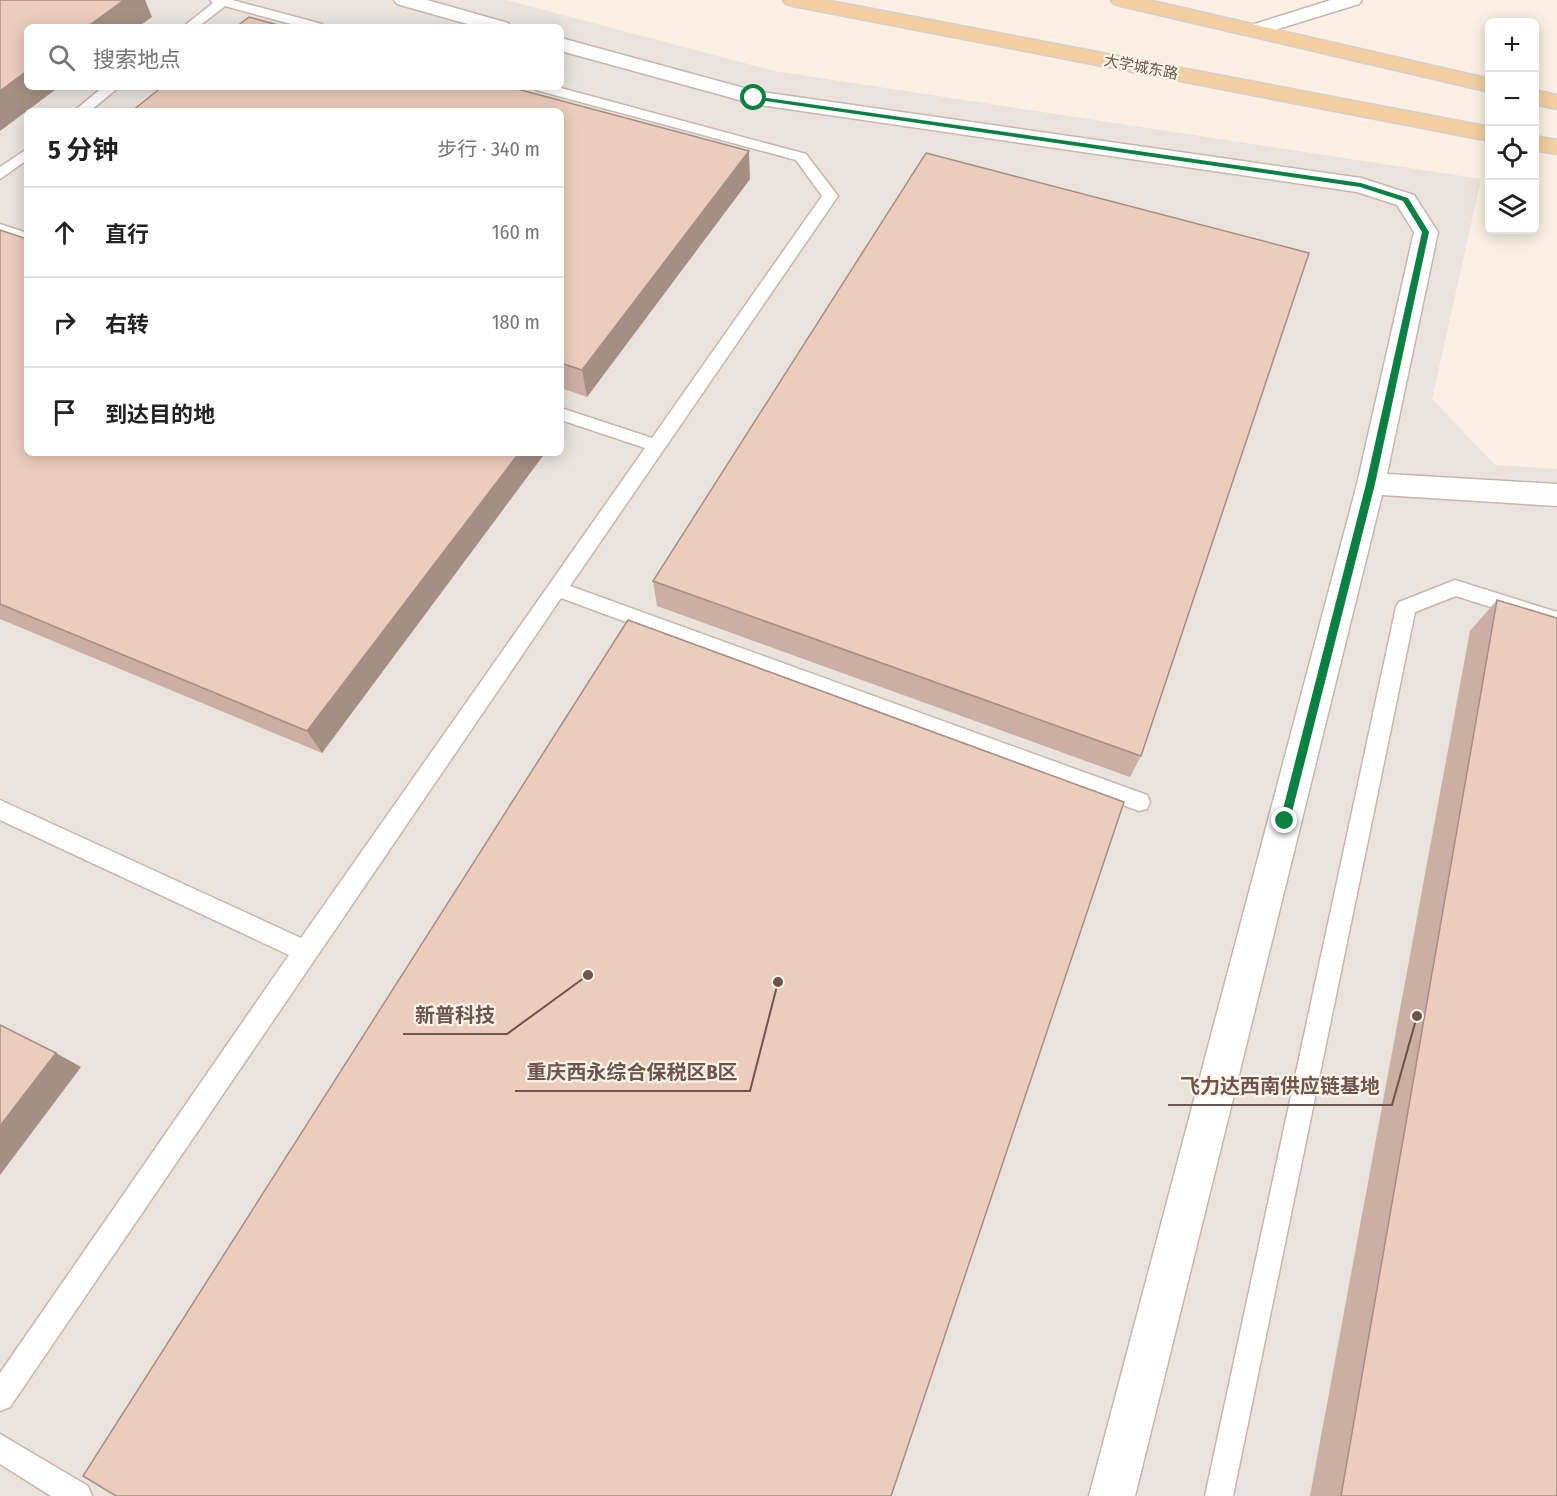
<!DOCTYPE html>
<html lang="zh">
<head>
<meta charset="utf-8">
<style>
  :root { --surface:#fff; --page:#f6f6f6; --text:#222; --muted:#767676; --line:#e0e0e0 }
  body { margin:0; font-family:"Fira Sans Condensed","Noto Sans SC",sans-serif; background:var(--page); color:var(--text) }
  .controls { position:absolute; right:18px; top:18px; display:grid; overflow:hidden; border-radius:9px; box-shadow:0 3px 15px #0003 }
  .controls button { width:54px; height:54px; display:grid; place-items:center; padding:0; border:0; border-bottom:2px solid var(--line); background:var(--surface); color:var(--text); font:30px sans-serif }
  .stop { position:absolute; width:18px; height:18px; margin:-14px; border:4px solid #0b8043; border-radius:50%; background:#fff }
  .stop.end { background:#0b8043; border-color:#fff; box-shadow:0 2px 6px #0008 }
  .list { margin:0; padding:0; list-style:none }
  h2 { display:flex; justify-content:space-between; align-items:center; height:78px; margin:0; padding:0 24px; font-size:26px }
  h2 small { font-size:20px; font-weight:400; color:var(--muted) }
  .list li { display:grid; grid-template-columns:39px 1fr auto; gap:18px; align-items:center; box-sizing:border-box; height:90px; padding:0 24px; border-top:2px solid var(--line) }
  .list b { display:block; font-size:22px; white-space:nowrap }
  .list em { font-size:20px; font-style:normal; color:var(--muted) }
  .icon { flex:none; width:33px; height:33px; fill:none; stroke:currentColor; stroke-width:2; stroke-linecap:round; stroke-linejoin:round }
  .map { position:relative; flex:none; width:1557px; height:1496px; overflow:hidden }
  .search { position:absolute; background:var(--surface); box-shadow:0 3px 15px #0003; left:24px; top:24px; width:540px; height:66px; display:flex; align-items:center; gap:15px; box-sizing:border-box; padding:0 21px; border-radius:9px; color:var(--muted); font-size:22px }
  .panel { position:absolute; background:var(--surface); box-shadow:0 3px 15px #0003; left:24px; top:108px; width:540px; height:348px; border-radius:9px }
  .map>svg:first-child { display:block }
  .industrial { fill:#e9e2dd; fill-rule:evenodd }
  .lines { fill:none; stroke-linecap:round; stroke-linejoin:round }
  .service-casing { stroke:#c8b6aa; stroke-width:3 }
  .minor-casing { stroke:#c8b6aa; stroke-width:3 }
  .tertiary-casing { stroke:#c8b6aa; stroke-width:3 }
  .primary-casing { stroke:#d6cfcd; stroke-width:3 }
  .service { fill:#fff; fill-rule:evenodd }
  .minor { fill:#fff; fill-rule:evenodd }
  .tertiary { fill:#fff; fill-rule:evenodd }
  .primary { fill:#f2cea0; fill-rule:evenodd }
  .wall { fill:#cbafa2 }
  .shaded-wall { fill:#a58f84 }
  .building { fill:#ecccbc; stroke:#a58f84; stroke-width:1.5 }
  .route { fill:#0b8043 }
  .labels { text-anchor:middle; dominant-baseline:central; stroke-width:4.5; stroke-linejoin:round; paint-order:stroke }
  .far-street-label { font-size:15px; fill:#6e554b; stroke:#fdf3e7 }
  .leader { fill:none; stroke:#6e554b; stroke-width:2 }
  .callout-dot { fill:#6e554b; stroke:#fdf3e7; stroke-width:2 }
  .callout-label { font-size:20px; text-anchor:middle; font-weight:bold; fill:#6e554b; stroke:#fdf3e7; stroke-width:4.5; stroke-linejoin:round; paint-order:stroke }
</style>
</head>
<body>
<div class="map">
<svg width="1557" height="1496" viewBox="0 0 1557 1496">
  <rect width="100%" height="100%" fill="#f9efe2"/>
  <path class="industrial" d="M0 0H506L774 71 1481 179 1432 399 1495 465 1557 469V1496H0ZM27 27H561V87H27ZM27 111H561V453H27Z"/>
  <g class="lines">
    <defs>
      <path id="service" d="M210 0H232L322 24 324 27H302L225 6 198 27H183L213 3Z
        M103 87H119L90 111H74Z
        M534 87H557L806 154 838 196 570 586 1147 795 1150 802 1147 809 1139 811 561 598 10 1407 0 1411V1373L289 955 0 820V800L301 938 645 448 561 420V408L652 438 822 196 796 160 536 90Z
        M27 149V160L0 179V167Z
        M0 224 27 233V243L0 234Z
        M1455 580 1557 612V628L1456 596 1415 612 1233 1496H1205L1396 607 1399 602Z
        M0 1434 88 1486 92 1496H51L0 1464Z"/>
      <path id="minor" d="M394 0H427L508 23 511 27H478L397 4Z
        M561 38 755 91 1361 178 1414 195 1438 232 1387 474 1557 484V506L1382 495 1135 1496H1089L1357 484 1414 232 1397 205 1357 192 754 104 561 51Z"/>
      <path id="tertiary" d="M1331 0H1362L1359 4 1262 34H1248L1245 30 1248 26Z"/>
      <path id="primary" d="M783 0H825L1490 127V141L793 6 786 4Z
        M1111 0H1148L1490 79V92L1121 6 1114 4Z
        M1534 90 1557 95V109L1534 104Z
        M1534 136 1557 140V154L1534 150Z"/>
    </defs>
    <use href="#service" class="service-casing"/>
    <use href="#minor" class="minor-casing"/>
    <use href="#tertiary" class="tertiary-casing"/>
    <use href="#primary" class="primary-casing"/>
    <use href="#service" class="service"/>
    <use href="#minor" class="minor"/>
    <use href="#tertiary" class="tertiary"/>
    <use href="#primary" class="primary"/>
  </g>
  <path class="wall" d="M561 111 750 179 587 397 561 388Z
    M0 230 27 453H545L322 753 0 619Z
    M653 581 1141 756 1130 777 657 606Z
    M1497 600 1557 1496H1310L1470 631Z"/>
  <path class="shaded-wall" d="M124 0H145L152 17 138 27H87Z
    M27 71V87H59L0 131V91Z
    M749 151 750 179 587 397 582 370Z
    M519 453H545L322 753 307 731Z
    M56 1053 81 1067 0 1175V1126Z"/>
  <path class="building" d="M0 0H124L87 27H27V71L0 91Z
    M249 17 285 27H236Z
    M162 87H510L749 151 582 370 561 363V111H132Z
    M926 153 1309 253 1141 756 653 581Z
    M0 230 27 239V453H519L307 731 0 604Z
    M1497 600 1557 618V1496H1341Z
    M628 620 1124 802 891 1496H116L83 1476Z
    M0 1025 56 1053 0 1126Z"/>
  <path class="route" d="M754 96 1361 183 1408 198 1429 232 1375 484 1289 824H1282L1280 821 1366 484 1422 232 1403 201 1360 187 752 99Z"/>
  <g class="labels">
    <g class="far-street-label">
      <text transform="translate(1141 67) rotate(11)">大学城东路</text>
    </g>
  </g>
  <path class="leader" d="M588 975L507 1034H403M778 982L750 1091H515M1417 1016L1392 1105H1168"/>
  <g class="callout-dot">
    <circle cx="588" cy="975" r="6"/>
    <circle cx="778" cy="982" r="6"/>
    <circle cx="1417" cy="1016" r="6"/>
  </g>
  <g class="callout-label">
    <text x="455" y="1022">新普科技</text>
    <text x="632" y="1079">重庆西永综合保税区B区</text>
    <text x="1280" y="1093">飞力达西南供应链基地</text>
  </g>
</svg>
<div class="controls">
<button>+</button>
<button>−</button>
<button><svg class="icon" aria-label="locate" viewBox="0 0 24 24"><circle cx="12" cy="12" r="6"/><path d="M12 2v4M12 18v4M2 12h4M18 12h4"/></svg></button>
<button><svg class="icon" aria-label="layers" viewBox="0 0 24 24"><path d="M12 4l9 5-9 5-9-5zM3 14l9 5 9-5"/></svg></button>
</div>
<div class="stop" style="left:754px;top:98px"></div>
<div class="stop end" style="left:1285px;top:821px"></div>
<div class="search"><svg class="icon" aria-label="search" viewBox="0 0 24 24"><circle cx="10" cy="10" r="6"/><path d="M15 15l6 6"/></svg>搜索地点</div>
<section class="panel">
<h2>5 分钟<small>步行 · 340 m</small></h2>
<ul class="list">
<li><svg class="icon" aria-label="ahead" viewBox="0 0 24 24"><path d="M12 20V5M6 11l6-6 6 6"/></svg><div><b>直行</b></div><em>160 m</em></li>
<li><svg class="icon" aria-label="right" viewBox="0 0 24 24"><path d="M7 20v-9h11M14 6l5 5-5 5"/></svg><div><b>右转</b></div><em>180 m</em></li>
<li><svg class="icon" aria-label="arrive" viewBox="0 0 24 24"><path d="M6 21V4h12l-3 4 3 4H6"/></svg><div><b>到达目的地</b></div></li>
</ul>
</section>
</div>
</body>
</html>
